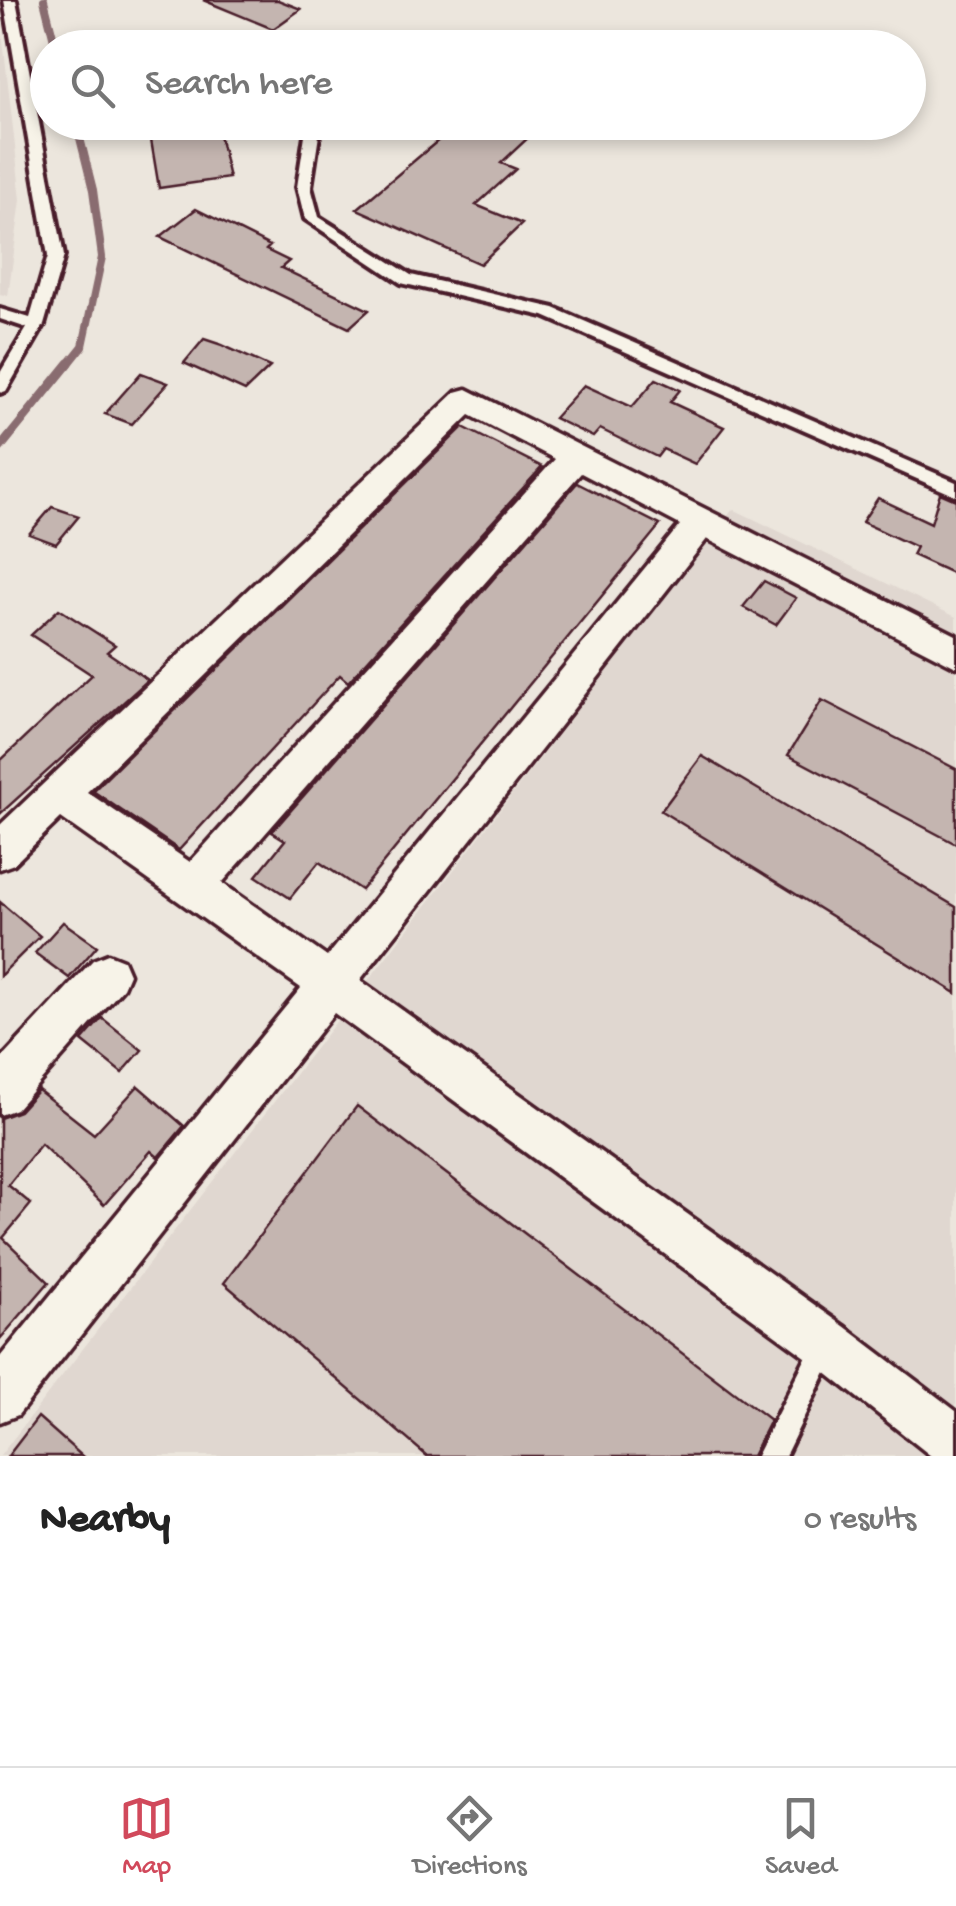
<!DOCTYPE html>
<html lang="en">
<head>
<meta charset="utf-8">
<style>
  :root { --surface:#fff; --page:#f6f6f6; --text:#222; --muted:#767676; --line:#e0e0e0; --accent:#d1495b }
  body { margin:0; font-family:"Gochi Hand",sans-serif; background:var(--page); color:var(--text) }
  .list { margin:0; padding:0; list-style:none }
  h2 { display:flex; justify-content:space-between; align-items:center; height:130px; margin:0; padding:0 40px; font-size:42px }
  h2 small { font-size:32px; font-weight:400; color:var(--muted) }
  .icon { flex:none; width:55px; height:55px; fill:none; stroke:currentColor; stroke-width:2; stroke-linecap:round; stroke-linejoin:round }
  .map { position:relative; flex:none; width:956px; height:1456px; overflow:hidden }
  .search { position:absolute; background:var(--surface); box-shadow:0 5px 15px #0003; left:30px; right:30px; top:30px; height:110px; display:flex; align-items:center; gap:25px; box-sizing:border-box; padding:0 35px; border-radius:55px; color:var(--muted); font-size:38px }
  .sheet { height:310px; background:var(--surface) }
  nav { display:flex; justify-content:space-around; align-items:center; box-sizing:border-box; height:140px; border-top:2px solid var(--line); background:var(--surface); font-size:28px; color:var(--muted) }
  nav a { display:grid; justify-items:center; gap:5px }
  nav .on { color:var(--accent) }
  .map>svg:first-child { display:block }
  .built { fill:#e0d7d0 }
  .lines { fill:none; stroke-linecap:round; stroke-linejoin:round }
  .stream-far1 { stroke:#896c6f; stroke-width:8 }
  .stream { stroke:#896c6f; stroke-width:9 }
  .building { fill:#c4b5b0; stroke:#4a1f2b; stroke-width:2.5 }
  .lane-casing { stroke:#4a1f2b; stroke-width:8 }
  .street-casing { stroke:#4a1f2b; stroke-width:7 }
  .lane { fill:#f7f3e8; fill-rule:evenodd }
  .street { fill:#f7f3e8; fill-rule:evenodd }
</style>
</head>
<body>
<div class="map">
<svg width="956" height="1456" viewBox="0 0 956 1456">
  <rect width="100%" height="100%" fill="#ece6dd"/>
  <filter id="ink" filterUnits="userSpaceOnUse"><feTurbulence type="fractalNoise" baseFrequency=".01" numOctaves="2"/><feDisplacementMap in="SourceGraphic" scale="20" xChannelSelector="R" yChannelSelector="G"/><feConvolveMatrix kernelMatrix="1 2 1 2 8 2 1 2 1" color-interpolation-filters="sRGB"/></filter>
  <g filter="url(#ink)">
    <path class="built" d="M0 13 21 200 8 296 0 294Z
      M733 509 956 617V1456H0Z"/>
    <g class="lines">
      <path class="stream-far1" d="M44 0 56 48
        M67 366 83 346 102 257 93 190 76 122"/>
      <path class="stream" d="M0 448 69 363"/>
    </g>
    <path class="building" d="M203 0H278L301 9 273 29Z
      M148 122H216L229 178 159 188Z
      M402 122H545L501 163 516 169 476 205 522 224 480 264 357 209 440 139Z
      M196 209 270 246 266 250 289 261 281 268 369 310 349 328 160 237Z
      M204 339 222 345 270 367 245 391 184 363Z
      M141 373 168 383 132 424 105 414Z
      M656 379 680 390 670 402 724 427 695 464 663 449 657 457 600 429 593 437 554 418 584 385 632 407Z
      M463 427 542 467 348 682 340 675 179 850 93 791Z
      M577 483 660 525 361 890 319 862 290 898 256 876 285 840 272 832Z
      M940 493 956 500V575L912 555 916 547 862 522 878 498 931 523Z
      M52 507 79 516 56 544 29 534Z
      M764 581 796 598 776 625 743 607Z
      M59 609 115 645 107 652 148 680 0 814V761L92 675 31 635Z
      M822 700 956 769V844L788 755Z
      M702 756 956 907V993L661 811Z
      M0 902 40 936 0 976Z
      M63 922 97 946 69 978 35 953Z
      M102 1018 142 1050 122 1073 82 1041Z
      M138 1086 184 1126 158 1157 151 1151 104 1205 41 1144 8 1185 31 1204 3 1238 49 1282 0 1339V1118L19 1111 38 1090 94 1134Z
      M357 1106 770 1420 752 1456H427L224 1283Z
      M38 1417 82 1456H8Z"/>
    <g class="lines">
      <defs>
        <path id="lane" d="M4 0H16L64 256 44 325 6 391 0 393V373L27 328 0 319V309L30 318 48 256Z
          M307 122H321L311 187 319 217 411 275 554 308 956 482V496L544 316 401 283 305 219 297 187Z
          M827 1330 836 1334 840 1343 785 1456H756L818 1334Z"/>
        <path id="street" d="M467 389 956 635V667L707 539 360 980 844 1326 956 1411V1456H931L810 1360 334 1013 18 1415 0 1422V1357L301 988 61 818 14 864 0 869V825L456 392ZM470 415 555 459 190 862 87 792ZM581 473 680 525 327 957 222 883Z
          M108 954 123 960 129 974 123 988 16 1109 0 1115V1060L93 960Z"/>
      </defs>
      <use href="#lane" class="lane-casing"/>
      <use href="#street" class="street-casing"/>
      <use href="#lane" class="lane"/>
      <use href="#street" class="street"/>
    </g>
  </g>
</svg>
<div class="search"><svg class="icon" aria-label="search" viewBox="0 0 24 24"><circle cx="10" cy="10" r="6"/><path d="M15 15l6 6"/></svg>Search here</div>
</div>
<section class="sheet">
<h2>Nearby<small>0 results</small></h2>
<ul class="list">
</ul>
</section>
<nav>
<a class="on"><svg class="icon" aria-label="map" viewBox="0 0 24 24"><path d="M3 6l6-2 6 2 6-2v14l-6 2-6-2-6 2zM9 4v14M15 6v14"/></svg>Map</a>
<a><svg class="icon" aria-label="directions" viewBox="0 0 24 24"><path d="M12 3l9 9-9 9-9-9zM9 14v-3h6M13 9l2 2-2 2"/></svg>Directions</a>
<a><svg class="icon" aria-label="saved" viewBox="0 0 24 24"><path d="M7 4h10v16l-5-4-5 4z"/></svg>Saved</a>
</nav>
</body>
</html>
